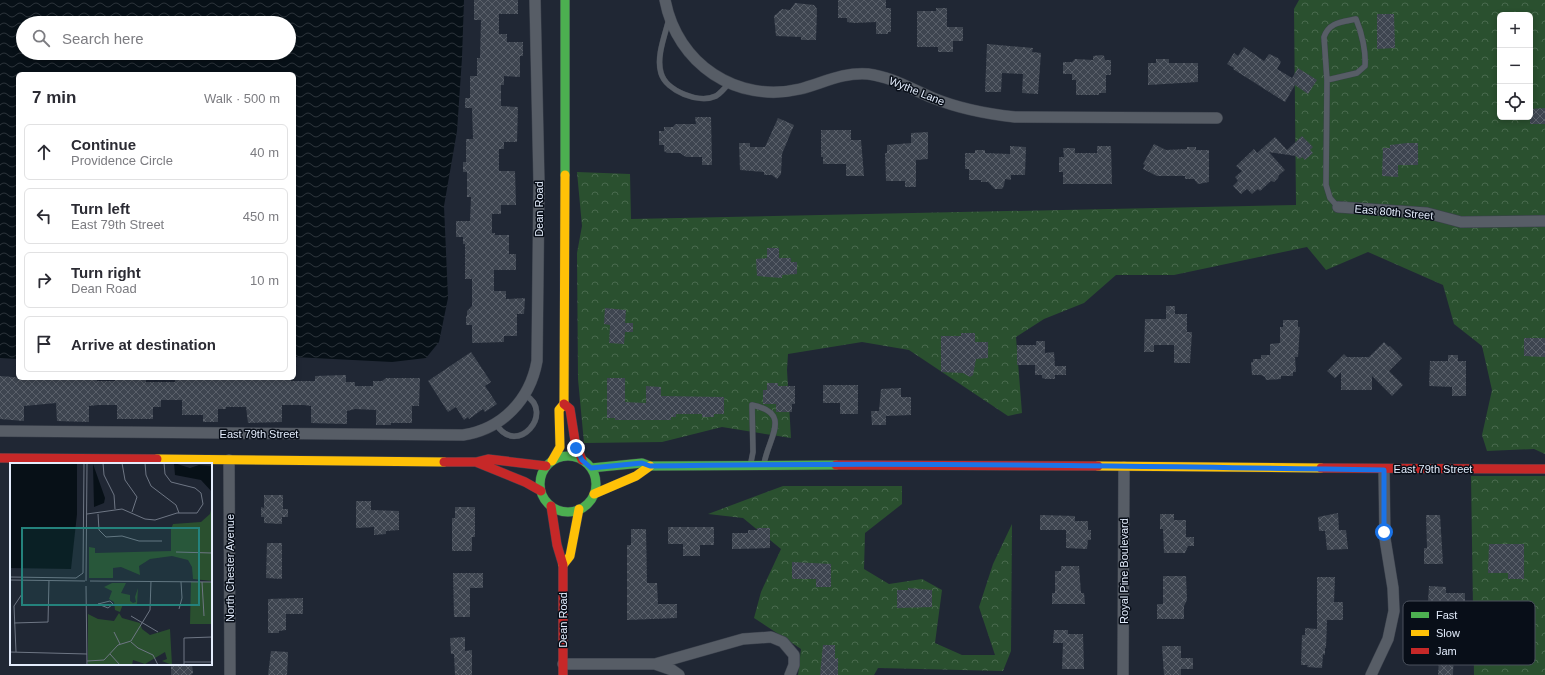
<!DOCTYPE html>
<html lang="en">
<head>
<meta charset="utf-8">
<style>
  :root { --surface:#fff; --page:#f7f7f7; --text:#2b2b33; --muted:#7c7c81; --line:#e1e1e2 }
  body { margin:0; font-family:Helvetica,sans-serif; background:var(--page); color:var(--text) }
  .controls { position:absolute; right:12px; top:12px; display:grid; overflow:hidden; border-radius:6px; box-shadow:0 2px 6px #0003 }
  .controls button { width:36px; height:36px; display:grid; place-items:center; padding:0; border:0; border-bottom:1px solid var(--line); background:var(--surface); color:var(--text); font:20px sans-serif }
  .stop { position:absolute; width:12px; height:12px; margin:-9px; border:3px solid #1a73e8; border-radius:50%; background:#fff }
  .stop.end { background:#1a73e8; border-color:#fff; box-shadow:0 1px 4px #0008 }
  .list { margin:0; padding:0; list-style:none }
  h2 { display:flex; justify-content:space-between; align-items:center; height:52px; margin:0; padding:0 16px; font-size:17px }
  h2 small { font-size:13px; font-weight:400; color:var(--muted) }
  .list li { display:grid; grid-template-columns:26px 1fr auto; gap:12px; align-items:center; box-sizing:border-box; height:56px; margin:0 8px 8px; padding:0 8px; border:1px solid var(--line); border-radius:6px }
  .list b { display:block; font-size:15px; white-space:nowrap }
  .list p { margin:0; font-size:13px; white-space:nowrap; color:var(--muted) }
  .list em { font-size:13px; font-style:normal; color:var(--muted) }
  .icon { flex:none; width:22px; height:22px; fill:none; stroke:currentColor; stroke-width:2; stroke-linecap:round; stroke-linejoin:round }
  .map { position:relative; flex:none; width:1545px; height:675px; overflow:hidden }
  .search { position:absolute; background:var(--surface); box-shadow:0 2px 6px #0003; left:16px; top:16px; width:280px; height:44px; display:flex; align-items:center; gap:10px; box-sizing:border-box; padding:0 14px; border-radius:22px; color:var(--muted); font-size:15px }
  .panel { position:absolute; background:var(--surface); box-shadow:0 2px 6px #0003; left:16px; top:72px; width:280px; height:308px; border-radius:6px }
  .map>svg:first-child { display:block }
  .forest { fill:url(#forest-crowns); fill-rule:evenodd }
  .water { fill:url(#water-waves); fill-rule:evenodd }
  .building { fill:url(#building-cross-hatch) }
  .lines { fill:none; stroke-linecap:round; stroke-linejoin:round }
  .lane-casing { stroke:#3b414c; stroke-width:6 }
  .street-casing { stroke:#3b414c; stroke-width:12 }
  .fast-casing { stroke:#3b414c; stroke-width:10 }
  .slow-casing { stroke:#3b414c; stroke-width:10 }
  .jam-casing { stroke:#3b414c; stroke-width:10 }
  .lane { stroke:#575d66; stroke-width:5.5 }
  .street { stroke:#575d66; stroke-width:11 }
  .fast { stroke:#4caf50; stroke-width:9 }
  .slow { stroke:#ffc107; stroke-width:9 }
  .jam { stroke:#c62828; stroke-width:9 }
  .route { stroke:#1a73e8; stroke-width:5 }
  .labels { text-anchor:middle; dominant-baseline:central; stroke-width:3; stroke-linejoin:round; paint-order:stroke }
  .street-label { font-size:11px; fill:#e4edfd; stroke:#080e18 }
  .inset-road { fill:none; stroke:#6e7684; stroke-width:1 }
  .view { fill:#24827c; fill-opacity:0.15; stroke:#24827c; stroke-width:2 }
  .inset-edge { fill:none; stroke:#e4edfd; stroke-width:2 }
  .key { fill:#080e18; stroke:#4a515d; stroke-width:1 }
  .key-label { font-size:11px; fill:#e4edfd }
</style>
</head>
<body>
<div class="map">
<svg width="1545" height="675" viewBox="0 0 1545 675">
  <defs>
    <pattern id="forest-crowns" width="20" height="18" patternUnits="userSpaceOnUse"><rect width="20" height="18" fill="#2a502f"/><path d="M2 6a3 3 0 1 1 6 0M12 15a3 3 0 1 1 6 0" fill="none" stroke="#496a4e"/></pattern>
    <pattern id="water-waves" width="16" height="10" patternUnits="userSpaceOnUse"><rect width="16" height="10" fill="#071017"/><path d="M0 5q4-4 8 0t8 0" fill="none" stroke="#2b333a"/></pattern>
    <pattern id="building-cross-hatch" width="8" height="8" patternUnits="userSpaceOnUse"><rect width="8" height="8" fill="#3e4550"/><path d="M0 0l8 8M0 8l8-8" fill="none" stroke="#5a606a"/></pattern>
  </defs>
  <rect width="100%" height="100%" fill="#202734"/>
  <path class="forest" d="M1299 0H1545V454L1534 449 1487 451 1482 435 1492 390 1482 346 1454 324 1443 285 1368 252 1326 270 1307 247 1174 275H1116L1084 303 1044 319 1016 337 1022 413 1008 416 909 350 862 342 788 354 787 370 791 438 722 427 662 442 584 443 578 379 577 253 582 226 577 172 630 174 631 219 1296 205 1294 9ZM1500 15H1530V117H1500Z
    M1471 476H1545V675H1474Z
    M783 486H902V504L865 533 864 569 889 584 922 579 942 590 935 643 962 655H995L979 607 993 564 1012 524 1011 651 1003 671 878 668 874 675H798L801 649 754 618 761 592 781 549 743 518 708 514Z"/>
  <path class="water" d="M0 0H464L462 58 457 131 444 206 448 298 439 342 426 358 392 362 294 357V74H18V359L0 358ZM23 23H289V53H23Z"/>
  <path class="building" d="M474 0H518V14H499V34H507V42H523V56H520V77L504 76V85H501V106L518 107 517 142H504V149H499V171H515L516 205H501V214H492V233H495V235H509V254H516V270H494V291H506V299L525 298 524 314H517V336H504V342L472 343V325H466V316H467V311L472 306V279H465V244H463V237H456V221H470L471 197H467V172H463V162H466V139H473L472 108H465V98H470V76H477V58H480L481 20H474Z
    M838 0H886V8H891V32H888V34H876V22L854 23 847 22V18H838Z
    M795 3 814 5 817 9 816 40H801V37L776 36 774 16 782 9 790 10Z
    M936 8H947V27H963V41H953V52H938V47H917V11H936Z
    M1377 14H1394L1395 48 1377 49Z
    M987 44 1033 48 1032 52 1041 53 1038 94 1022 93 1023 74 1002 73 1001 92H985Z
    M1244 47 1264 61 1269 54 1278 58 1281 62 1277 69 1292 78 1298 68 1317 80 1308 94 1295 85 1285 102 1233 69 1234 68 1227 64 1234 53 1238 56Z
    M1102 55 1104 56 1105 60H1111V75H1106V93H1099V95H1076V80H1072V74H1063V62H1072L1075 59 1093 60V56Z
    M1156 59H1169V63H1198V82L1148 85V63H1156Z
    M1545 108V124H1530V109Z
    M695 117H711L712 165H702V157H686L680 153H667L664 151V145H659V131H664V127H673L676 124H696Z
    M778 118 794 125 782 154 781 174 777 179 772 175H764V172L740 170 739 143H750V147H765Z
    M821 130H851V140H861L864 176H846V164H823V157H821Z
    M928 132V159L916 160V187H905V181H886L885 153H887V145L911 143V133Z
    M1302 136 1313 147 1310 150 1313 153 1305 160 1302 157 1300 159 1296 156 1269 152 1285 170 1279 175 1278 178 1274 182 1271 181 1260 191 1258 189 1252 194 1247 189 1241 194 1233 186 1238 181 1235 177 1242 171 1236 166 1254 149 1257 153 1275 137 1287 150Z
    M1407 143H1418V165H1398V177L1382 176 1383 148H1390V145Z
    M1154 144 1166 150 1187 149V147H1196V150H1209V182L1198 184 1194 179H1185V176H1157L1143 169 1145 165 1143 164Z
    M1010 146 1026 147 1025 175H1011V180L1005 179 1004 186 1002 189H995L988 182H981V180H969V169H965V153H975V150H985V153L1010 154Z
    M1097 146H1111L1112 184H1063V172H1059V157H1064L1063 148H1075V153H1097Z
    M767 248H779V258H791V262H797V274L782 275V278L757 276 756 259 767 258Z
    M1166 306H1175V314H1187V332H1192L1190 363H1174V345H1154V352H1144L1145 319H1166Z
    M605 308 626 310 625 323H633V332H625L624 344 609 343 610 325 604 324Z
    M1283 320H1298V327H1300L1298 357H1295L1296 372H1293V376H1281V379L1266 380 1265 377 1261 375H1252L1251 362H1253V359H1261V355H1270V344L1280 343V327H1283Z
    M961 333H975V342H988V358L976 359 973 375 970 377 963 373 941 372V336H961Z
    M1524 338H1545V357L1524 356Z
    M1036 341H1045V353L1054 352 1055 366H1066V375H1055V379H1046L1042 378V375H1035V365H1017V345H1036Z
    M1384 342 1389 347 1390 346 1402 358 1389 371 1403 385 1392 396 1372 376V390H1341V372L1335 378 1327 371 1344 354 1347 357H1369Z
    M471 352 491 382 485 386 497 404 485 412 483 409 469 419 468 417 464 420 456 407 448 412 428 381Z
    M1448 355H1458V361H1466V396H1452V387L1429 386 1430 361H1448Z
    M346 375V382H355V386H373V381H382L386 378H420L419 406H412V423H391V425H376V410L355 409 347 411V424L311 423V406L304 405H282V422L248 423 246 407H226V409H218V422H203V415H182V400H161V407H153V419H117V405H98L89 406V422L57 421 56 403 24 406V421L0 419V376L38 379 97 378V381H115V378H146V382H175V378H291V381H315V376Z
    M607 378H625V402L646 403V386L661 387V396L724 397V414H714V417H702V414H676V417H671V420H615V418H607Z
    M767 383H778V386H795V404H792V412H776V404H763V390H767Z
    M823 385H858V414H840V403H823Z
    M901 388V397H911V415L886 416V425H872L871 411H879L881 389Z
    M264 495H283V509H288V517H282V524L264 523V517H261V507L264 508Z
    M356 501H371V510L399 511V530L386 531V534L374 535V527L356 528Z
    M455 507H475V537H472V551H452V518H455Z
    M1338 513 1339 530H1346L1348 549 1327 550 1325 531H1319L1318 517Z
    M1160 514H1174V520H1186V537H1194V546H1188L1185 553H1164L1163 529H1160Z
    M1040 515 1075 516V521H1088V530H1091V540H1088L1087 549 1066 548V530H1040Z
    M1426 515H1440L1443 564H1424V548H1427Z
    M668 527H714V545H700V556H683V544H668Z
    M757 528H770V548L732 549V533H748V530H757Z
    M631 529H646L647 583H657L658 604H677V618L627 620V545H631Z
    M267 543H282V579L266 578Z
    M1489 544H1524V579H1508V573H1488Z
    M792 562 831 564V587H816V579H792Z
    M1061 566H1079L1081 593H1084L1085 604H1052V593H1055V571H1061Z
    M453 573H483V588H470V617H454Z
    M1163 576H1186L1187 600 1184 606V619H1157V604H1163Z
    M1317 577H1335L1334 602H1343V620H1327L1326 648H1325V655L1323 654 1322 668 1307 667 1308 665H1301L1302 635H1305V628L1317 629Z
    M1429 586 1446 587V593H1465V602H1460V609H1467V618H1460L1459 626H1440L1441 602H1428Z
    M908 588 932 590V607L897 608V590H908Z
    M303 598V614H286V630L279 631V633H268V599Z
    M1054 630H1068V634H1083L1084 669H1062L1063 643H1053Z
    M465 637V651L472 650V675H455L454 654H451L450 638Z
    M1440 644H1454L1453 675H1438Z
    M823 645H835V659L838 658V675H820Z
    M1162 646H1181V658H1193V669H1181V675H1164Z
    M271 651 288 652 287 675H268Z
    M171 664H192L193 673 191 675H171Z"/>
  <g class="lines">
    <defs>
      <path id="lane" d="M669 19C665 35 656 57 661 73 666 91 699 104 716 96 721 93 725 88 729 83
        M1327 80 1357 73 1365 66C1366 52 1362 33 1356 19 1342 22 1329 22 1324 37L1327 80 1326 185 1330 198 1338 207
        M496 424C517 458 556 412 525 395
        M751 462 753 452 752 405C793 413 768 438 764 464"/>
      <path id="street" d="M665 0C677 64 737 104 800 89 823 83 843 72 868 74 892 77 911 89 933 98 960 109 987 114 1015 117L1217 118
        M1338 207 1427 213 1461 222 1545 221
        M0 431 463 435C502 429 530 400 537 361L539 183 535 0
        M229 460 230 675
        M563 664H655
        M679 675 672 670 655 664 743 639 771 637 783 642 794 655V665L790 675
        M1123 675 1124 467
        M1371 675 1388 639 1394 611 1393 588 1385 539 1384 470"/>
      <path id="fast" d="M565 175V0
        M540 484a28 28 0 1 1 56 0a28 28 0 1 1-56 0Z
        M591 468 642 463 650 466 836 465"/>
      <path id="slow" d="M157 459 444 462
        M552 461 560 447 559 410 564 404 565 175
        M1098 466 1321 468
        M594 494 636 476 650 466
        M563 565 570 556 579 509"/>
      <path id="jam" d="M564 404 570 409 575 441 582 460
        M0 458 157 459
        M444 462H476L488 459 546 466
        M476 462 525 482 541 491
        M836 465 1098 466
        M1321 468 1545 469
        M551 506 557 545 563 565V675"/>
    </defs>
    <use href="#lane" class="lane-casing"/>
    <use href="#street" class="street-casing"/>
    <use href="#fast" class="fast-casing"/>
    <use href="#slow" class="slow-casing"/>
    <use href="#jam" class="jam-casing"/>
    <use href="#lane" class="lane"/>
    <use href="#street" class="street"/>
    <use href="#fast" class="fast"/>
    <use href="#slow" class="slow"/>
    <use href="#jam" class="jam"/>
  </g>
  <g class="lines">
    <path class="route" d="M576 448 582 460 591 468 642 463 650 466C895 462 1140 466 1384 470V532"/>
  </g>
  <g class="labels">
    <g class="street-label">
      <text transform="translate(917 91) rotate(22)">Wythe Lane</text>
      <text transform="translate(539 209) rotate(-90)">Dean Road</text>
      <text transform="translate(1394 212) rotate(5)">East 80th Street</text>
      <text x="259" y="434">East 79th Street</text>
      <text x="1433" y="469">East 79th Street</text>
      <text transform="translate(230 568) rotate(-90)">North Chester Avenue</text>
      <text transform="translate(1124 571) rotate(-90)">Royal Pine Boulevard</text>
      <text transform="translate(563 620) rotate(-90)">Dean Road</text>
    </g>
  </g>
  <g transform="translate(10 463)">
    <rect width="202" height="202" fill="#202734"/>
    <path d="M202 42V118L183 116 182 104 178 97 162 93 140 96 129 103 130 112 111 104 103 105V115H79V84L85 85V90L161 88V66L163 61 191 59 200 51ZM181 119H202V161H180ZM102 120H116L111 130 120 132V138L123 140 126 139 125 134 128 125 127 142 113 141 110 149 105 147 104 139 99 136 102 128 94 124ZM109 150 112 155 130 160 132 166 140 172 160 166 162 202 152 198 157 196 155 189 135 201 123 197 122 202H78V151L88 156 104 158Z" fill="#2a502f"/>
    <path d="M0 0H67V51L61 106 0 105ZM164 0 180 5 189 2 202 3V29L191 17 165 12ZM83 1 95 35 94 40 84 44Z" fill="#071017"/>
    <path class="inset-road" d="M93 0 94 12 104 32 105 46M112 0 115 17 127 34 122 49M135 0 136 12 141 23 166 42 169 50M77 51 112 46 135 56 145 57 167 50H187L193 41 191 30 185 25 161 19 155 11 154 0M88 51 89 67 96 74 112 73 129 78H152M166 89 202 90M0 114 66 115 73 110 74 0M0 117 75 118M76 118 77 0M80 118 202 119M192 119 194 153M76 123 77 202M100 138 103 141 98 145 88 141ZM169 146 172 135 171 119M121 153 148 169M4 160 38 159 39 117M104 169 110 181M121 179 128 185 143 192 148 202M0 189 77 191M6 189 4 143 12 131V117M100 191 110 202M77 198 94 197 108 182 121 178 140 147 141 118M174 199H202M174 202V175L202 174"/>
    <path class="view" d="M12 65H189V142H12Z"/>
    <rect width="202" height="202" class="inset-edge"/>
  </g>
  <rect x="1403" y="601" width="132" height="64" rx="6" class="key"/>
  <rect x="1411" y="612" width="18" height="6" fill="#4caf50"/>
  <rect x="1411" y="630" width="18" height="6" fill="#ffc107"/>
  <rect x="1411" y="648" width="18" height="6" fill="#c62828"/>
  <g class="key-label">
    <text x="1436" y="619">Fast</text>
    <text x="1436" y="637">Slow</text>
    <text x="1436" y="655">Jam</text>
  </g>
</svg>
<div class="controls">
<button>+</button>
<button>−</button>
<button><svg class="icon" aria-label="locate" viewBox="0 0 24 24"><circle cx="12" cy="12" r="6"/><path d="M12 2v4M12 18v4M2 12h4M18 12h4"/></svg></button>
</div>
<div class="stop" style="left:1384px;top:532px"></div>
<div class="stop end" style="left:576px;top:448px"></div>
<div class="search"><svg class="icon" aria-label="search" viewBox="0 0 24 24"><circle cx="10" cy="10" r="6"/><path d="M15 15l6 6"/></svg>Search here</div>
<section class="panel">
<h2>7 min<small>Walk · 500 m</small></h2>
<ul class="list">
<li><svg class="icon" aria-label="ahead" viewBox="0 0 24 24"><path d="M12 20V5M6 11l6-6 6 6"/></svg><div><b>Continue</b><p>Providence Circle</p></div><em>40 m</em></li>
<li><svg class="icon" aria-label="left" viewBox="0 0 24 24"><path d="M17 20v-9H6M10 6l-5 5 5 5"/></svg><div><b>Turn left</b><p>East 79th Street</p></div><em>450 m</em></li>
<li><svg class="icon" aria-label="right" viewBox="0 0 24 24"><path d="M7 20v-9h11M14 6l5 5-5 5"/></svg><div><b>Turn right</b><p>Dean Road</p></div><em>10 m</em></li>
<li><svg class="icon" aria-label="arrive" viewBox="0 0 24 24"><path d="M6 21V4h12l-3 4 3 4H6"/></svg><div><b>Arrive at destination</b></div></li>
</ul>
</section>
</div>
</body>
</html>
